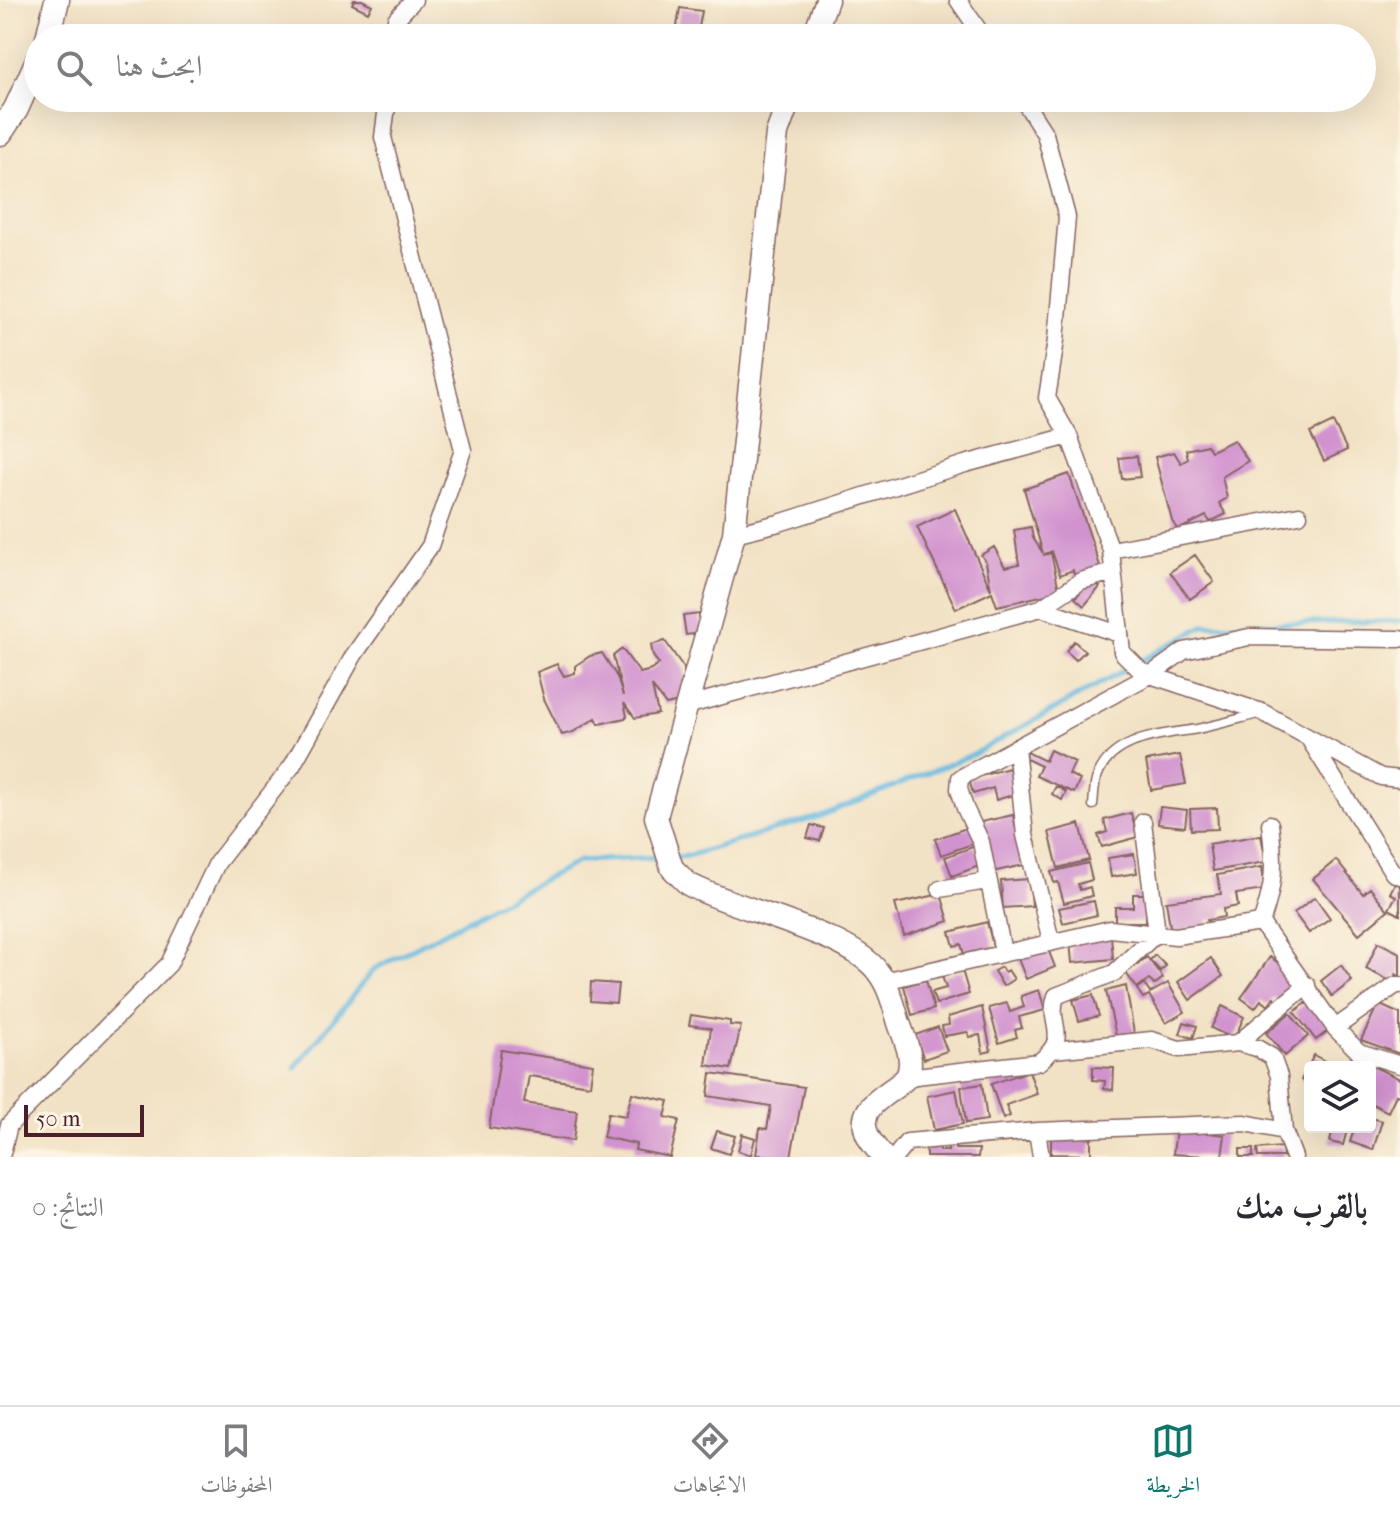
<!DOCTYPE html>
<html lang="ar">
<head>
<meta charset="utf-8">
<style>
  :root { --surface:#fff; --page:#f7f7f7; --text:#2b2b33; --muted:#7c7c81; --line:#e1e1e2; --accent:#0f766e }
  body { margin:0; font-family:"IM FELL French Canon",Amiri,serif; background:var(--page); color:var(--text); direction:rtl }
  .controls { position:absolute; right:24px; bottom:24px; display:grid; overflow:hidden; border-radius:8px; box-shadow:0 8px 32px #0002 }
  .controls button { width:72px; height:72px; display:grid; place-items:center; padding:0; border:0; border-bottom:2px solid var(--line); background:var(--surface); color:var(--text); font:40px sans-serif }
  .scale { position:absolute; left:24px; bottom:20px; width:120px; box-sizing:border-box; padding-left:8px; border:4px solid #4a1f2b; border-top:0; font-size:22px; line-height:28px; white-space:nowrap; color:#4a1f2b; -webkit-text-stroke:6px #fcf5e5; paint-order:stroke }
  .list { margin:0; padding:0; list-style:none }
  h2 { display:flex; justify-content:space-between; align-items:center; height:104px; margin:0; padding:0 32px; font-size:34px }
  h2 small { font-size:26px; font-weight:400; color:var(--muted) }
  .icon { flex:none; width:44px; height:44px; fill:none; stroke:currentColor; stroke-width:2; stroke-linecap:round; stroke-linejoin:round }
  .map { position:relative; flex:none; width:1400px; height:1157px; overflow:hidden; direction:ltr }
  .search { position:absolute; background:var(--surface); box-shadow:0 8px 32px #0002; left:24px; right:24px; top:24px; height:88px; display:flex; align-items:center; gap:20px; box-sizing:border-box; padding:0 28px; border-radius:44px; color:var(--muted); font-size:30px }
  .sheet { height:248px; background:var(--surface) }
  nav { display:flex; justify-content:space-around; align-items:center; box-sizing:border-box; height:112px; border-top:2px solid var(--line); background:var(--surface); font-size:22px; color:var(--muted) }
  nav a { display:grid; justify-items:center; gap:4px }
  nav .on { color:var(--accent) }
  .map>svg:first-child { display:block }
  .lines { fill:none; stroke-linecap:round; stroke-linejoin:round }
  .stream { stroke:#64b7df; stroke-width:5 }
  .building { fill:#d193cf }
  .service-casing { stroke:#856361; stroke-width:11 }
  .minor-casing { stroke:#856361; stroke-width:19 }
  .secondary-casing { stroke:#856361; stroke-width:25 }
  .primary-casing { stroke:#856361; stroke-width:27 }
  .service { stroke:#fff; stroke-width:8 }
  .minor { stroke:#fff; stroke-width:16 }
  .secondary { stroke:#fff; stroke-width:22 }
  .primary { stroke:#fff; stroke-width:24 }
</style>
</head>
<body>
<div class="map">
<svg width="1400" height="1157" viewBox="0 0 1400 1157">
  <rect width="100%" height="100%" fill="#fcf5e5"/>
  <filter id="ink" filterUnits="userSpaceOnUse"><feTurbulence type="fractalNoise" baseFrequency=".0125" numOctaves="2"/><feDisplacementMap in="SourceGraphic" scale="16" xChannelSelector="R" yChannelSelector="G"/><feConvolveMatrix kernelMatrix="1 2 1 2 8 2 1 2 1" color-interpolation-filters="sRGB"/></filter>
  <filter id="wash" filterUnits="userSpaceOnUse"><feTurbulence type="fractalNoise" baseFrequency=".006" numOctaves="4" result="noise"/><feDisplacementMap in="SourceGraphic" scale="32" xChannelSelector="R" yChannelSelector="G"/><feGaussianBlur stdDeviation="1.8" result="paint"/><feColorMatrix in="noise" values="0 0 0 0 0 0 0 0 0 0 0 0 0 0 0 0 0 1.4 0 .05"/><feComposite in="paint" operator="in"/></filter>
  <g filter="url(#wash)">
    <rect width="100%" height="100%" fill="#f2e2c5"/>
    <g class="lines">
      <path class="stream" d="M1139 662 1205 625 1400 621
        M677 857 687 856 818 817 974 754 1130 667
        M295 1068 374 969 579 861 663 857"/>
    </g>
    <g id="blocks">
      <path class="building" d="M354 0H362L372 5 368 12 352 4Z
        M680 8 702 11 697 38H675Z
        M1333 422 1347 450 1324 461 1310 433Z
        M1234 440 1248 461 1222 477 1227 498 1219 503 1226 514 1210 522 1206 516 1178 530 1172 521 1155 457 1174 452 1181 463 1188 459 1186 450 1207 445 1211 451Z
        M1137 456 1140 477 1122 479 1119 458Z
        M1069 474 1101 569 1075 578 1073 570 1060 575 1052 551 1043 555 1051 553 1059 590 1054 593 997 606 992 592 956 609 917 527 955 509 991 590 986 562 981 555 994 547 1005 567 1019 564 1014 530 1031 527 1033 538 1043 553 1024 489Z
        M1195 555 1214 582 1190 599 1170 572Z
        M1091 580 1100 587 1084 606 1075 598Z
        M699 614 702 633 686 635 683 616Z
        M665 641 684 668 687 700 666 705 652 686 658 714 635 718 624 703 627 716 625 718 599 724 596 718 573 732 562 735 544 699 537 672 557 664 564 676 575 673V666L590 656 602 653 617 677 623 696 613 656 622 649 640 673 651 670 659 664 653 656 651 645Z
        M1074 641 1085 651 1076 660 1066 651Z
        M1050 750 1075 762 1069 774 1080 780 1074 793 1036 776 1041 766 1024 758 1027 752 1045 761Z
        M1180 755 1186 784 1151 790 1146 761Z
        M1009 768 1016 794 996 800 993 788 973 794 969 779Z
        M1056 786 1066 792 1062 800 1052 794Z
        M1160 807 1187 810 1185 827 1158 824Z
        M1217 808 1218 829 1191 830 1190 809Z
        M1131 813 1138 837 1102 847 1098 835 1107 832 1104 820Z
        M1013 815 1024 865 992 872 981 822Z
        M1080 824 1089 860 1058 868 1049 832Z
        M811 825 824 828 820 841 807 838Z
        M972 826 978 842 941 855 935 839Z
        M1261 835 1266 862 1213 871 1209 844Z
        M975 846 982 865 952 876 945 857Z
        M1134 854 1137 873 1111 877 1108 858Z
        M1336 860 1363 894 1370 888 1388 910 1359 934 1313 879Z
        M1088 863 1092 880 1078 884 1080 890 1090 887 1092 896 1064 903 1058 882 1054 883 1051 872Z
        M1262 867 1265 890 1236 894 1238 906 1223 909 1224 917 1207 920 1209 928 1171 933 1166 901 1221 894 1217 875Z
        M1030 879 1032 906 1003 908 1001 881Z
        M1395 883 1400 885V915L1389 909 1396 896 1390 893Z
        M941 894 949 921 904 936 895 904Z
        M1133 894H1147L1146 922H1115V907H1133Z
        M1315 897 1330 918 1309 933 1294 913Z
        M1094 901 1097 915 1063 923 1059 908Z
        M987 922 994 950 965 958 961 944 954 946 950 932Z
        M1111 936 1113 959 1072 963 1070 940Z
        M1378 942 1400 953V977L1396 974 1392 982 1366 969Z
        M1046 944 1055 967 1026 979 1017 956Z
        M1155 955 1166 966 1160 971 1150 960Z
        M1147 957 1163 978 1154 985 1149 979 1137 988 1126 973Z
        M1270 957 1299 978 1281 1003 1274 997 1268 1005 1261 1000 1255 1008 1241 998Z
        M1211 958 1223 976 1190 1000 1178 982Z
        M1341 965 1352 981 1332 996 1321 981Z
        M1001 967 1004 972 1008 970 1014 979 1003 986 994 971Z
        M962 970 969 994 936 1004 932 992 946 988 942 976Z
        M926 980 934 1009 912 1015 904 986Z
        M591 982 618 984 616 1003 590 1001Z
        M1168 983 1185 1012 1166 1023 1149 995 1143 998 1137 989 1144 984 1150 993Z
        M1126 986 1134 1033 1116 1036 1106 991Z
        M1039 990 1045 1010 1019 1017 1022 1028 1015 1030 1017 1037 999 1043 989 1008 1007 1003 1010 1012 1024 1007 1021 996Z
        M1093 995 1099 1016 1079 1021 1073 1000Z
        M1309 1001 1330 1029 1316 1040 1294 1012Z
        M1378 1004 1400 1014V1054L1361 1040Z
        M1222 1006 1244 1017 1234 1039 1211 1028Z
        M982 1007 991 1051 983 1053 980 1035 969 1037 968 1032 944 1036 942 1026 949 1025 948 1017Z
        M1290 1013 1308 1036 1285 1056 1266 1033Z
        M691 1015 730 1021V1025L741 1026 731 1069 706 1065 711 1028 689 1025Z
        M1184 1022 1197 1026 1193 1038 1180 1034Z
        M938 1027 947 1051 924 1059 915 1035Z
        M501 1050 593 1064 590 1085 529 1076 524 1103 577 1111 573 1141 489 1128Z
        M1314 1055 1337 1067H1310V1085L1301 1080Z
        M1366 1063 1400 1079V1096L1396 1095 1388 1112 1370 1103V1067H1364Z
        M1093 1067 1114 1068 1113 1090 1104 1089 1105 1081 1093 1080Z
        M1029 1071 1037 1094 1006 1105 1010 1116 1003 1119 991 1084Z
        M711 1073 804 1087 791 1157 756 1155 760 1128 767 1129 771 1106 708 1096Z
        M982 1084 987 1120 966 1123 961 1087Z
        M956 1090 963 1124 934 1130 927 1096Z
        M632 1093 669 1101 665 1117 679 1120 670 1157 635 1150 636 1144 603 1137 608 1113 626 1116Z
        M1370 1118 1382 1121 1373 1150 1350 1142 1355 1127H1370Z
        M1333 1127H1348L1343 1145 1330 1142Z
        M1176 1129 1225 1135 1222 1157 1173 1154Z
        M717 1131 735 1136 729 1154 711 1148Z
        M742 1134 755 1138 751 1155 738 1151Z
        M1051 1134 1091 1135V1155L1051 1154Z
        M948 1144H955V1149H979L978 1157H926V1146L939 1147V1151H948Z
        M1282 1147 1283 1157H1258L1257 1149Z
        M1240 1149H1253V1157H1240Z"/>
    </g>
  </g>
  <g filter="url(#ink)">
    <use href="#blocks" fill-opacity="0" stroke="#856361" stroke-width="2"/>
    <g class="lines">
      <defs>
        <path id="service" d="M1093 805C1094 797 1094 787 1096 780 1109 737 1161 735 1197 729 1217 725 1238 719 1258 714"/>
        <path id="minor" d="M958 0 984 38
          M394 38 396 19 414 0
          M1022 98 1045 134 1067 217 1056 340 1047 398 1069 436 1111 550 1122 652 1140 670 1150 675 1262 712 1381 777 1400 779
          M734 534 779 523 965 464 1069 436
          M1111 550 1299 515
          M1041 608 1081 581 1113 572
          M686 706 1041 608 1119 634
          M1311 742 1393 873 1400 876
          M1016 747 1025 835 1051 941
          M940 889 987 881
          M1261 923C1275 885 1275 863 1270 824
          M1003 952 981 842 965 808 959 789 960 778 1150 675 1184 651 1249 637 1400 639
          M884 981 1110 929 1176 936 1261 923 1335 1028 1359 1052 1400 1065
          M1335 1028 1396 985H1400
          M1238 1043 1307 985
          M1053 1050 1152 1040 1179 1049 1238 1043 1257 1048 1272 1057 1279 1076 1284 1131
          M907 1077 1039 1062C1073 1034 1046 1027 1056 996L1114 973 1157 933 1143 822
          M1037 1131 1041 1157
          M1 1157 9 1125 169 964 217 863 292 766 354 655 430 546 463 450 383 137 388 98
          M895 1157 907 1142 1037 1131 1245 1123 1284 1131 1294 1157"/>
        <path id="secondary" d="M813 38 827 0
          M790 98 777 133 734 534 656 817 672 868 688 884C735 910 849 932 878 972 889 986 894 1006 899 1023 905 1040 915 1060 907 1077 892 1094 853 1105 868 1136 871 1143 878 1150 883 1157"/>
        <path id="primary" d="M48 38 57 0
          M0 133 16 109 38 60"/>
      </defs>
      <use href="#service" class="service-casing"/>
      <use href="#minor" class="minor-casing"/>
      <use href="#secondary" class="secondary-casing"/>
      <use href="#primary" class="primary-casing"/>
      <use href="#service" class="service"/>
      <use href="#minor" class="minor"/>
      <use href="#secondary" class="secondary"/>
      <use href="#primary" class="primary"/>
    </g>
  </g>
</svg>
<div class="controls">
<button><svg class="icon" aria-label="layers" viewBox="0 0 24 24"><path d="M12 4l9 5-9 5-9-5zM3 14l9 5 9-5"/></svg></button>
</div>
<div class="scale">50 m</div>
<div class="search"><svg class="icon" aria-label="search" viewBox="0 0 24 24"><circle cx="10" cy="10" r="6"/><path d="M15 15l6 6"/></svg>ابحث هنا</div>
</div>
<section class="sheet">
<h2>بالقرب منك<small>النتائج: 0</small></h2>
<ul class="list">
</ul>
</section>
<nav>
<a class="on"><svg class="icon" aria-label="map" viewBox="0 0 24 24"><path d="M3 6l6-2 6 2 6-2v14l-6 2-6-2-6 2zM9 4v14M15 6v14"/></svg>الخريطة</a>
<a><svg class="icon" aria-label="directions" viewBox="0 0 24 24"><path d="M12 3l9 9-9 9-9-9zM9 14v-3h6M13 9l2 2-2 2"/></svg>الاتجاهات</a>
<a><svg class="icon" aria-label="saved" viewBox="0 0 24 24"><path d="M7 4h10v16l-5-4-5 4z"/></svg>المحفوظات</a>
</nav>
</body>
</html>
